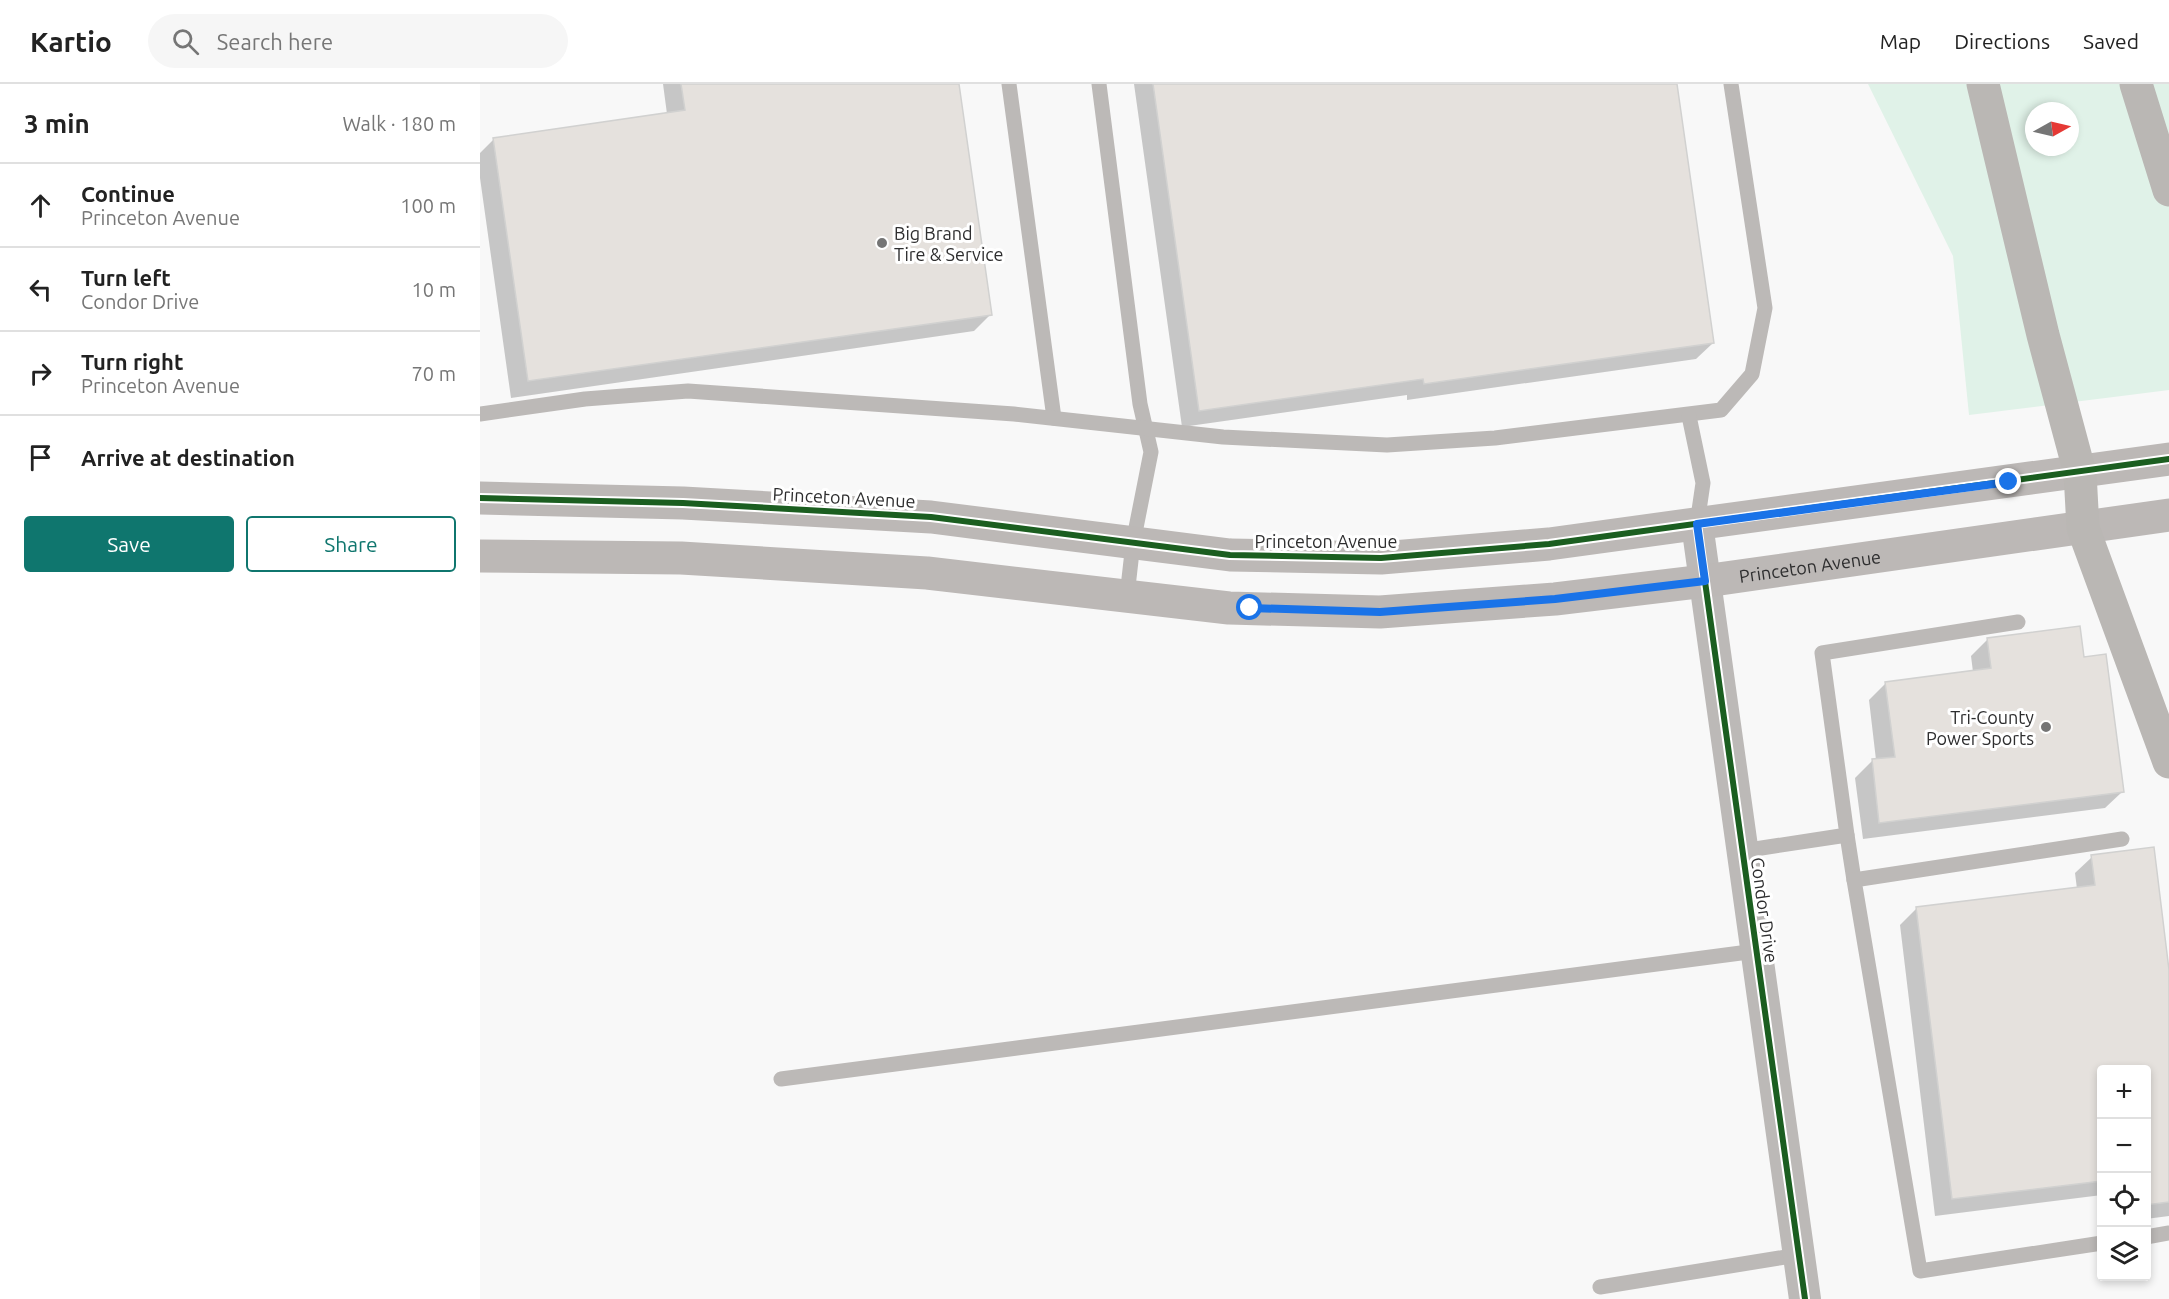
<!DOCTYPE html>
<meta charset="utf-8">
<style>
:root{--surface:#fff;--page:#f6f6f6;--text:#222;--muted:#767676;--line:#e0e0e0;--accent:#0f766e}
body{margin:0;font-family:Ubuntu,sans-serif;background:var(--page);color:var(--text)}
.controls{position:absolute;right:18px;bottom:18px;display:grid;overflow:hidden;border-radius:6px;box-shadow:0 3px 9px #0003}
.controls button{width:54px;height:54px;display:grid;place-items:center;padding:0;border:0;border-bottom:2px solid var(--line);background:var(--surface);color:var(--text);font:30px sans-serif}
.compass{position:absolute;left:1545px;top:18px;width:54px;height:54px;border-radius:50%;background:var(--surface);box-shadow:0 3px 9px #0003;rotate:82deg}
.stop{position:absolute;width:18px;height:18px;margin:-14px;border:4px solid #1a73e8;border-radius:50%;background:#fff}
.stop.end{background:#1a73e8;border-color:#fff;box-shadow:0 2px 6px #0008}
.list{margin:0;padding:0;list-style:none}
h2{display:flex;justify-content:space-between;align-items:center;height:78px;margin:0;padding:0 24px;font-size:26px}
h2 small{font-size:20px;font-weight:400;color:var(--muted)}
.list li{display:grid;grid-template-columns:39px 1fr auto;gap:18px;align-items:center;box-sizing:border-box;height:84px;padding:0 24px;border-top:2px solid var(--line)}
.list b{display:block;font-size:22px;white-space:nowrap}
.list p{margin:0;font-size:20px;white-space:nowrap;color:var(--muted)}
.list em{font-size:20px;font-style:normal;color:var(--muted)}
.actions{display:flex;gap:12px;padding:18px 24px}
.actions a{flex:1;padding:14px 0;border:2px solid var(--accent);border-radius:6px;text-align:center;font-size:21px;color:var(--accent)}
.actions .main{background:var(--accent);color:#fff}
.icon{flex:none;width:33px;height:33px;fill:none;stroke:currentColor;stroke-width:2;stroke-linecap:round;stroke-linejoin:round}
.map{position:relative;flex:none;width:1689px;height:1215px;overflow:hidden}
header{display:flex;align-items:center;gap:36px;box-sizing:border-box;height:84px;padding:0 30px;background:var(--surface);border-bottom:2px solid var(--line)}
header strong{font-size:28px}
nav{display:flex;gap:33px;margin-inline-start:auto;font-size:21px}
.search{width:420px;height:54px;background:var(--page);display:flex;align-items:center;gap:15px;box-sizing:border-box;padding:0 21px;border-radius:33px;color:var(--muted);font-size:22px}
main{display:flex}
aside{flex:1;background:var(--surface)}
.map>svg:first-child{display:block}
.green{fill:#e0f2e8;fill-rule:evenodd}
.shadow{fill:#0003}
.building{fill:#e5e1dd;stroke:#d1d1d0;stroke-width:1.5}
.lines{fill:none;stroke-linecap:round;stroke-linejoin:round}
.lane{stroke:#bcb9b7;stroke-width:15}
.street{stroke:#bcb9b7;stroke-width:32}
.secondary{stroke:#bcb8b6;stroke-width:33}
.highway{stroke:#bab7b4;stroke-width:33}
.cycleway-casing{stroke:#fff;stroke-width:10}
.cycleway{stroke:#1b5e20;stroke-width:6}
.route{stroke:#1a73e8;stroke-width:8}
.poi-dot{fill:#757575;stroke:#fff;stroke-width:2}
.labels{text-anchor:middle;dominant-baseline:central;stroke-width:6;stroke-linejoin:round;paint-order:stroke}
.poi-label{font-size:18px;fill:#2e2e2f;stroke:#fff;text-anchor:start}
.street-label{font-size:18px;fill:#2e2e2f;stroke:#fff}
</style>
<header>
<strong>Kartio</strong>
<div class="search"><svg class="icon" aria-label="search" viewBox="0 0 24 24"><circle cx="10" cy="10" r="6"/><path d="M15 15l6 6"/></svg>Search here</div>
<nav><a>Map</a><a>Directions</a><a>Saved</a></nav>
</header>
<main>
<aside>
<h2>3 min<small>Walk · 180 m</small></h2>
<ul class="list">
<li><svg class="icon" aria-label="ahead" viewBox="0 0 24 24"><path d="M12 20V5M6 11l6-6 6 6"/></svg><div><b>Continue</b><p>Princeton Avenue</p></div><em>100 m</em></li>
<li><svg class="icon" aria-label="left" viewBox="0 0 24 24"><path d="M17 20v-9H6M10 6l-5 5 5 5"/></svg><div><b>Turn left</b><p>Condor Drive</p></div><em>10 m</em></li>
<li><svg class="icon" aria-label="right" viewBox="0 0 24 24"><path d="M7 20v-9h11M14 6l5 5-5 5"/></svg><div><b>Turn right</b><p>Princeton Avenue</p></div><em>70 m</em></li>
<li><svg class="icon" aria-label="arrive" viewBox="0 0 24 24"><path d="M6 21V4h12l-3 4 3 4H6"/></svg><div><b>Arrive at destination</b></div></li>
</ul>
<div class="actions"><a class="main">Save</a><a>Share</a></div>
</aside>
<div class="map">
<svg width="1689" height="1215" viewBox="0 0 1689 1215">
<rect width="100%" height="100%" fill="#f8f8f8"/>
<!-- green -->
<path class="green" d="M 1388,0 L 1689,0 L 1689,306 L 1489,331 L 1473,172 ZM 1554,27 L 1590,27 L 1590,63 L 1554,63 Z"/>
<!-- shadow -->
<g class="shadow">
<polygon points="183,0 478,0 511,230 494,247 31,314 0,94 0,69 14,55 187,30"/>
<polygon points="654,0 1196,0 1233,259 1216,275 927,316 927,311 702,343"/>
<polygon points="1508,555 1602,574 1642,708 1625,724 1383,755 1375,694 1392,677 1396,676 1389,616 1406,599 1493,588 1491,572"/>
<polygon points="1612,773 1689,899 1689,1132 1666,1135 1666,986 1622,986 1622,1111 1455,1132 1420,841 1437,824 1597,805 1595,789"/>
</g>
<!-- building -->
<g class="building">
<polygon points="201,0 479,0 512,231 48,297 13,54 205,26"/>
<polygon points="673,0 1197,0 1234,259 944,300 943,295 719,327"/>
<polygon points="1600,542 1604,573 1626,570 1644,708 1399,739 1392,675 1415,673 1405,598 1511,584 1507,554"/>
<polygon points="1674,763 1689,886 1689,1118 1666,1121 1666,986 1622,986 1622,1097 1472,1115 1436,823 1615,801 1611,771"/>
</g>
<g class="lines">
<!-- lane -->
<g class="lane">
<polyline points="529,0 574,334"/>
<polyline points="619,0 660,320 671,368 653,459 647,512"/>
<polyline points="0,330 105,315 208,307 534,330 743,353 907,361 1015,354 1241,326 1272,290 1285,224 1251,0"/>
<polyline points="1209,332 1223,399 1217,440"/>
<polyline points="1367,751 1374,796"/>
<polyline points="1262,767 1367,751 1342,569 1538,538"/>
<polyline points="301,995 1276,867"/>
<polyline points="1666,1153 1689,1149"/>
<polyline points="1622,1159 1440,1187 1374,796 1642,755"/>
<polyline points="1120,1203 1318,1171"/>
</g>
<!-- street -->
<polyline class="street" points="1217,440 1325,1215"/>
<!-- secondary -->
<g class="secondary">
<polyline points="0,414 203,419 451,433 750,471 901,474 1069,460 1689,375"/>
<path id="s1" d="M 0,472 L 201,474 L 447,489 L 749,524 L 900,528 L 1075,515 L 1225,497 L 1689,431"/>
</g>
<!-- highway -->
<g class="highway">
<polyline points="1503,0 1563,251 1600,389 1603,444 1689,678"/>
<polyline points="1656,0 1689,106"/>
</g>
<defs>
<g id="cycleway">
<polyline points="0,414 203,419 451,433 750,471 901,474 1069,460 1689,375"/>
<polyline points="1217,440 1325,1215"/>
</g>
</defs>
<!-- cycleway casing -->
<use href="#cycleway" class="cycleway-casing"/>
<!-- cycleway -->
<use href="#cycleway" class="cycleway"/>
</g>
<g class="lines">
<!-- route -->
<polyline class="route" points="770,524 900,528 1075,515 1225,497 1217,440 1529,398"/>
</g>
<!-- markers -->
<g class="poi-dot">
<circle cx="402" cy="159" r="6"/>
<circle cx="1566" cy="643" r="6"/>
</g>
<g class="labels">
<!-- poi labels -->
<g class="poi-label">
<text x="414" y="149">Big Brand<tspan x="414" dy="21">Tire &amp; Service</tspan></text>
<text x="1554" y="633" text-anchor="end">Tri-County<tspan x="1554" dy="21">Power Sports</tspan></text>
</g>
<!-- street labels -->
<g class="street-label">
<text transform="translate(364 413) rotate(3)">Princeton Avenue</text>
<text x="846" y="457">Princeton Avenue</text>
<text stroke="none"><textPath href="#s1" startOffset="1335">Princeton Avenue</textPath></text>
<text transform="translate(1285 826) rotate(82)">Condor Drive</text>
</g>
</g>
</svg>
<div class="controls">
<button>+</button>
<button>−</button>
<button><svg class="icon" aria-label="locate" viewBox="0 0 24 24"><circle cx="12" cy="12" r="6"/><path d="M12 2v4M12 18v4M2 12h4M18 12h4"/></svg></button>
<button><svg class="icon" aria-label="layers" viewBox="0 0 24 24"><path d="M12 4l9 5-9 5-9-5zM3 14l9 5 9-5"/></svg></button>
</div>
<svg class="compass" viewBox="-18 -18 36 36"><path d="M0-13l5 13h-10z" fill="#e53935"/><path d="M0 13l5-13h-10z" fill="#767676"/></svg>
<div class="stop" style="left:770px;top:524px"></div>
<div class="stop end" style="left:1529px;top:398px"></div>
</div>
</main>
